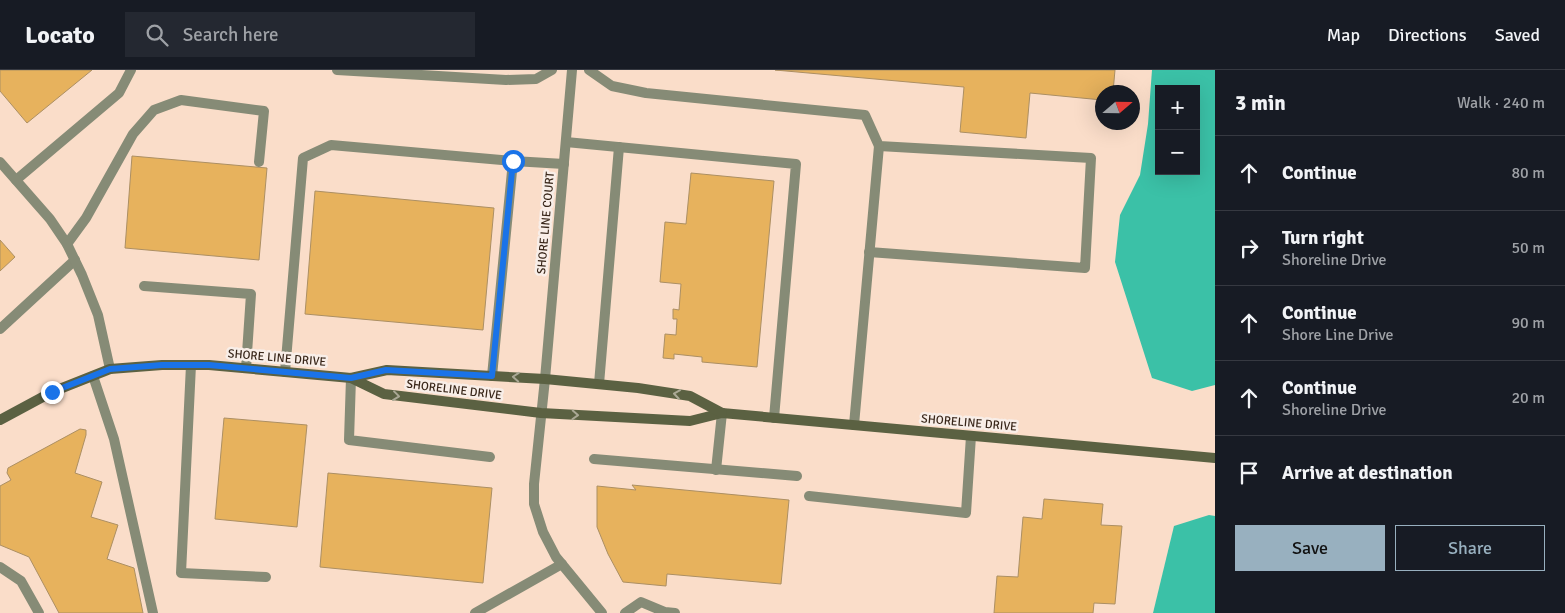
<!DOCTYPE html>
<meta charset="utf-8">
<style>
:root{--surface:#171b24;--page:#242831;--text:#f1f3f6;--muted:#9ea1a6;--line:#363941;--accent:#98b0bf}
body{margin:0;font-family:Signika,sans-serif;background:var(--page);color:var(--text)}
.controls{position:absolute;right:15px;top:15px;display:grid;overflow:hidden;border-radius:0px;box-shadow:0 5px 20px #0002}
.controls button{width:45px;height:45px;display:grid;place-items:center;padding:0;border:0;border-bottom:1px solid var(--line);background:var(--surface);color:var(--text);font:25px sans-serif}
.compass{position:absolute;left:1095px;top:15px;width:45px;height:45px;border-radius:50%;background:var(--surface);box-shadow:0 5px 20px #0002;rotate:70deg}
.stop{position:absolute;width:15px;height:15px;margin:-11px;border:4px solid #1a73e8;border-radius:50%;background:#fff}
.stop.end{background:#1a73e8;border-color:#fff;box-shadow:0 1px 5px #0008}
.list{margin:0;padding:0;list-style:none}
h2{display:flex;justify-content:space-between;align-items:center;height:65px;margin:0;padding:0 20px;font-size:21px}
h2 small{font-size:16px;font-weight:400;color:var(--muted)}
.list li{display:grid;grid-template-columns:32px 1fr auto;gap:15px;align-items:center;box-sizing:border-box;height:75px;padding:0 20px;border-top:1px solid var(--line)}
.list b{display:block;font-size:19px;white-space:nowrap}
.list p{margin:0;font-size:16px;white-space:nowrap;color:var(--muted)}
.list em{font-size:16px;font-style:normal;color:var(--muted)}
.actions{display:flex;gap:10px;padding:15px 20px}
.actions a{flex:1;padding:11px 0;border:1px solid var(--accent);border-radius:0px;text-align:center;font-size:18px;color:var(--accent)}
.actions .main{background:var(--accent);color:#111}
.icon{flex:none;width:28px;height:28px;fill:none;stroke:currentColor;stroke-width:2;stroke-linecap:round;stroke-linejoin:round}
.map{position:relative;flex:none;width:1215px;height:543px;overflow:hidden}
header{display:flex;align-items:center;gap:30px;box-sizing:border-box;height:70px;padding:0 25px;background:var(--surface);border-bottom:1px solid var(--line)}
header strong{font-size:24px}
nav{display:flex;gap:28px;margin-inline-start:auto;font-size:18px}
.search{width:350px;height:45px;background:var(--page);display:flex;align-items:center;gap:12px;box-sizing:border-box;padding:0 18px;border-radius:0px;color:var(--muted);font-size:19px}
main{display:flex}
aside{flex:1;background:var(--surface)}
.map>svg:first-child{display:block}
.water{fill:#3bc1a7;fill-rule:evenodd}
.building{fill:#e7b25d;stroke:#ac8f63}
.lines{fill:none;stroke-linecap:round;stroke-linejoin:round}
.lane{stroke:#868b76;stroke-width:10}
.street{stroke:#868b76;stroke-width:10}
.secondary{stroke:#5b6142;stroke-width:10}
.oneway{stroke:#aaa895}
.route{stroke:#1a73e8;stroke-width:6}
.labels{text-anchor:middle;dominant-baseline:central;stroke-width:5;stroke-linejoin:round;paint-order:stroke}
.street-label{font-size:12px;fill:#382619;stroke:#f8eee8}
</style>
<header>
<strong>Locato</strong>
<div class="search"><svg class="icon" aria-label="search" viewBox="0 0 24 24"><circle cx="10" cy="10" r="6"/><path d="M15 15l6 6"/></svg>Search here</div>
<nav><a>Map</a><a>Directions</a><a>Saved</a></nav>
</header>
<main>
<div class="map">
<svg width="1215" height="543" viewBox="0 0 1215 543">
<rect width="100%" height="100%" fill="#faddc9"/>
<!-- water -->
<g class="water">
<path d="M 1152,0 L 1215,0 L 1215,315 L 1192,321 L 1152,308 L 1115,192 L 1120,145 L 1140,105 L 1148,54 ZM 1159,19 L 1196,19 L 1196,101 L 1159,101 Z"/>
<polygon points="1209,445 1215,446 1215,543 1153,543 1174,456"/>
</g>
<!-- building -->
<g class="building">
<polygon points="0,0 92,0 27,53 0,21"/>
<polygon points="775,0 1115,0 1113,22 1102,22 1102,30 1030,23 1026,68 960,62 964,17"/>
<polygon points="132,86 267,98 259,190 125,178"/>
<polygon points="691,103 774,111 757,297 702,292 702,287 674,284 674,289 663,288 665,264 676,265 677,249 673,249 673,239 679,240 681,214 660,212 665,152 686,154"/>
<polygon points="315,121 494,138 483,260 305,244"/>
<polygon points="0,170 15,187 0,201"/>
<polygon points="224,348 307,355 297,457 215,449"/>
<polygon points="80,359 86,360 86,365 75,403 102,412 91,447 118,455 107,489 134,498 143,543 59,543 29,487 0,475 0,416 11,410 7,403 8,398"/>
<polygon points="328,403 492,418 483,513 320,497"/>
<polygon points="632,415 789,430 781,514 667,504 666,516 623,512 608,484 597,457 597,416 636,420"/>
<polygon points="1044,429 1103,434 1101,455 1122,456 1115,534 1094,533 1093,543 994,543 997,506 1018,507 1023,447 1042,449"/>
</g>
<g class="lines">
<!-- lane -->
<g class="lane">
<polyline points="337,0 506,10 536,9 552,0"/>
<polyline points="589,0 612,16 646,23 865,45 879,76 1091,88 1085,198 869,182"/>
<polyline points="566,72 796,94 774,348"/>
<polyline points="513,91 564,94"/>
<polyline points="16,110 119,23 131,0"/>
<polyline points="67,174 86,148 133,64 154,40 181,30 264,41 259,92"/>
<polyline points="144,216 251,224 246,298"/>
<polyline points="0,259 75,190"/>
<polyline points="191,295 181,503 266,507"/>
<polyline points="285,302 303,88 331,75 513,91 492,306"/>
<polyline points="93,306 114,369 153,543"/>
<polyline points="351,308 349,370 490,387"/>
<polyline points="599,314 619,77"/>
<polyline points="854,355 879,76"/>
<polyline points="594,389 797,406"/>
<polyline points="716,400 722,343"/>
<polyline points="809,426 966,443 971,366"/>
<polyline points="0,497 21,511 39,543"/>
<polyline points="475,543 562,494"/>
<polyline points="625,543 641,532 665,542 675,543"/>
</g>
<!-- street -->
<g class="street">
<polyline points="572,0 545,309 534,414 534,434 543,462 556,487 602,543"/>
<polyline points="0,92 50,149 67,174 82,205 98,245 110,299"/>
</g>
<!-- secondary -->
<g class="secondary">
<polyline points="351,308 384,324 541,343 690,351 722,343 1215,388"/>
<polyline points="0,350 52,322 110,299 162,295 209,295 351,308 387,300 545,309 638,318 690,326 722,343"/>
</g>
</g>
<!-- one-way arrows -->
<defs><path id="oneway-chevron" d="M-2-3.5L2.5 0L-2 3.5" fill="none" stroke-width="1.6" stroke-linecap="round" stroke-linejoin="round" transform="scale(1.25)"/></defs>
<g class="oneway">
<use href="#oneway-chevron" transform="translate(516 307) rotate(-176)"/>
<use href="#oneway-chevron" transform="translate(677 324) rotate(-171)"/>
<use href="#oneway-chevron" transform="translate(396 326) rotate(7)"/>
<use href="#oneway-chevron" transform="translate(575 345) rotate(3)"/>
</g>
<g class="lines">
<!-- route -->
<polyline class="route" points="52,322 110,299 162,295 209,295 351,308 386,300 492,306 513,91"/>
</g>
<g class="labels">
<!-- street labels -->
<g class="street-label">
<text transform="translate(546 153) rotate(-85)">SHORE LINE COURT</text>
<text transform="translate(277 288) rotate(5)">SHORE LINE DRIVE</text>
<text transform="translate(454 320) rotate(7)">SHORELINE DRIVE</text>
<text transform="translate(969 353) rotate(5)">SHORELINE DRIVE</text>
</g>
</g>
</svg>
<div class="controls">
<button>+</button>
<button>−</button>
</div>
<svg class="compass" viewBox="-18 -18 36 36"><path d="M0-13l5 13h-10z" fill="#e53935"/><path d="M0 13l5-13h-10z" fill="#9ea1a6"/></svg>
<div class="stop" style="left:513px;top:91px"></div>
<div class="stop end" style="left:52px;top:322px"></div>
</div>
<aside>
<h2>3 min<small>Walk · 240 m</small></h2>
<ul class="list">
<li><svg class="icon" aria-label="ahead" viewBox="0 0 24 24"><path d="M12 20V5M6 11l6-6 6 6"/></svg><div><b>Continue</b></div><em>80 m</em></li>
<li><svg class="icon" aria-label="right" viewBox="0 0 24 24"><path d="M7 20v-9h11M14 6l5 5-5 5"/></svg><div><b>Turn right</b><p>Shoreline Drive</p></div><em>50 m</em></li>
<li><svg class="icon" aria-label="ahead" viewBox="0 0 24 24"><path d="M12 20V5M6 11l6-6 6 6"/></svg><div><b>Continue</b><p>Shore Line Drive</p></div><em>90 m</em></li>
<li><svg class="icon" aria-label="ahead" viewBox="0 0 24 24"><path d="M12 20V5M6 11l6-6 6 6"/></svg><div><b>Continue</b><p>Shoreline Drive</p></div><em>20 m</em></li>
<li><svg class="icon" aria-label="arrive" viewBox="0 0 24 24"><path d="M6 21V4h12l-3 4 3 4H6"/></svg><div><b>Arrive at destination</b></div></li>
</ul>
<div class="actions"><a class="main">Save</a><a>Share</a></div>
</aside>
</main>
